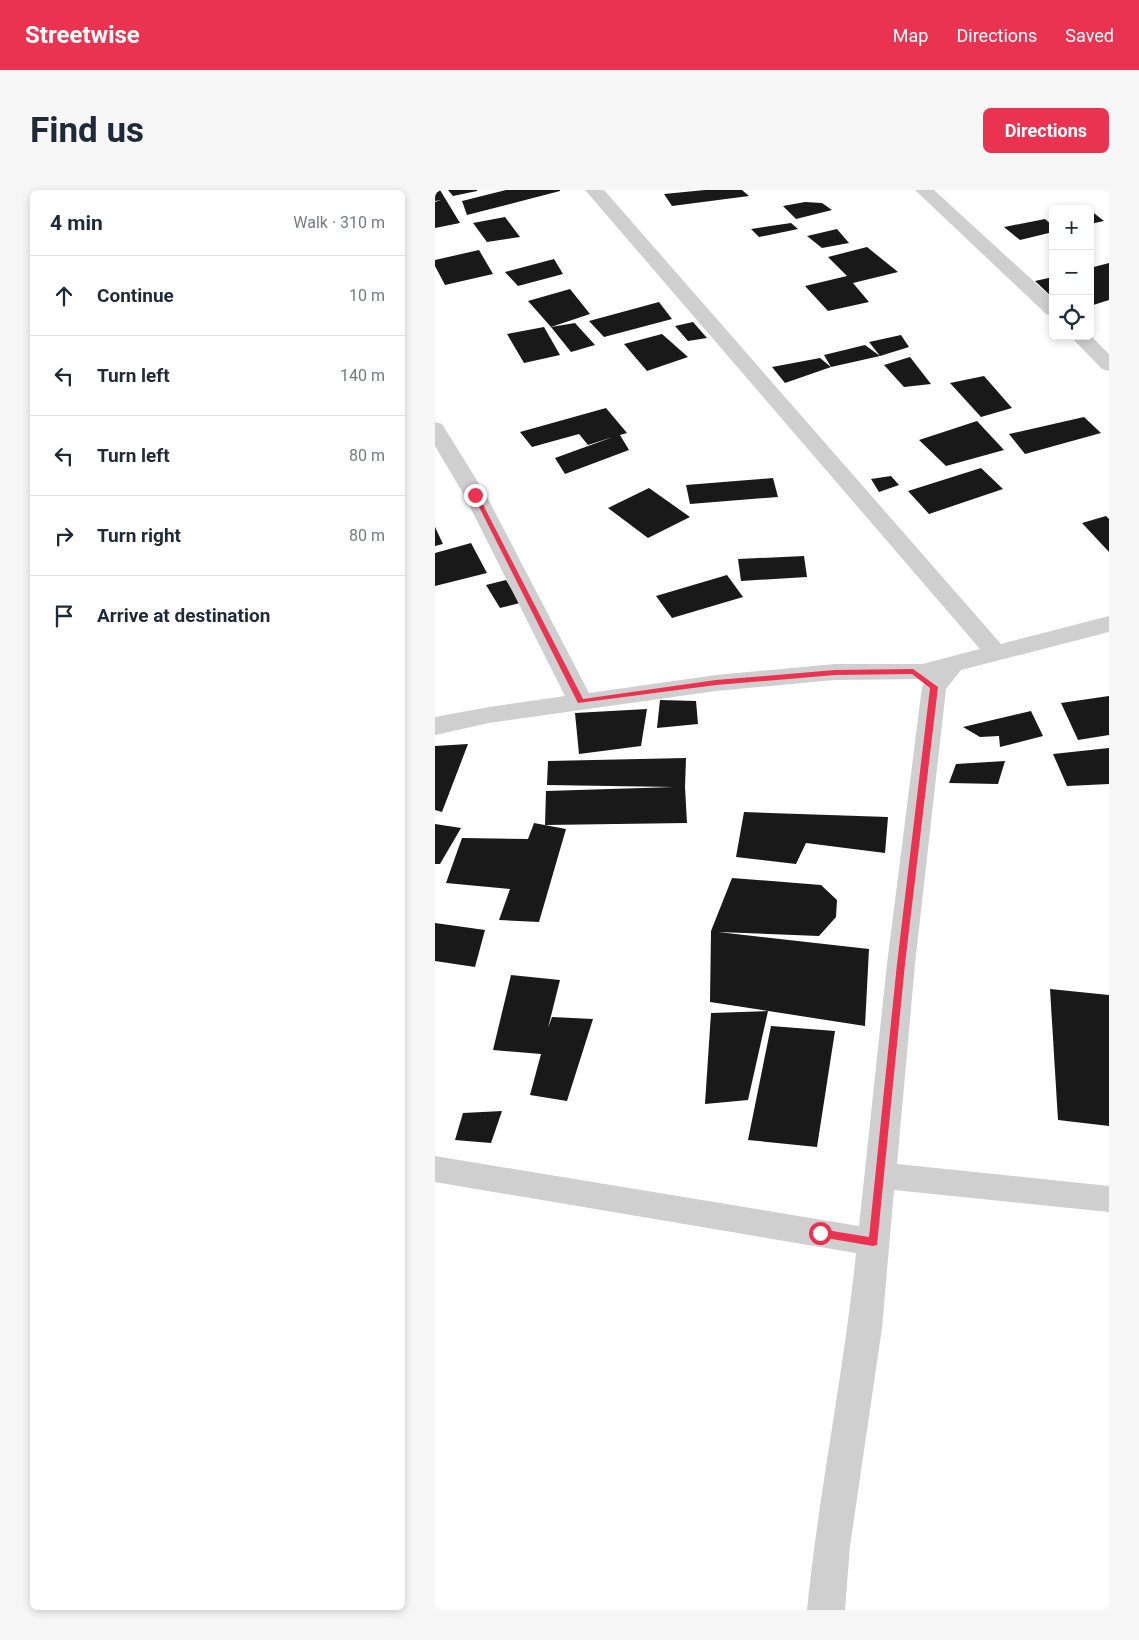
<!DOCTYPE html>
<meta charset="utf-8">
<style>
:root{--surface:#fff;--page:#f6f6f7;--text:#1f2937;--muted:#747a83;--line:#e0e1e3;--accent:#ea3350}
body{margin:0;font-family:Roboto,sans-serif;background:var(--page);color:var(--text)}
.controls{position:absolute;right:15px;top:15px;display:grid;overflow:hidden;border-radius:8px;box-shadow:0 2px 8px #0003}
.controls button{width:45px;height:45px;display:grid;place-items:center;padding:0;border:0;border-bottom:1px solid var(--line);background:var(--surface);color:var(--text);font:25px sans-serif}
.stop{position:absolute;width:15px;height:15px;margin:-11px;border:4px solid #ea3350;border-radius:50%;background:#fff}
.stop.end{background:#ea3350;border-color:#fff;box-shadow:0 1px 5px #0008}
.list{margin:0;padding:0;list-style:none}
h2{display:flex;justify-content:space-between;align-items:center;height:65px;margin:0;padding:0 20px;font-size:21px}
h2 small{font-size:16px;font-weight:400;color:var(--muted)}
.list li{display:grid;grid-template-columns:32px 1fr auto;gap:15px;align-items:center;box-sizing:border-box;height:80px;padding:0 20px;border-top:1px solid var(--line)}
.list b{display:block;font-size:19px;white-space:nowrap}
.list em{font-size:16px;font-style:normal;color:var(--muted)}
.icon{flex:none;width:28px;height:28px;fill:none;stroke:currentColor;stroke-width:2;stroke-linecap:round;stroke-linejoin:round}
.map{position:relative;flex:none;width:674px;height:1420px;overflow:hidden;border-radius:8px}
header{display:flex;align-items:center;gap:30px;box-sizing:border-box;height:70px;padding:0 25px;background:var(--accent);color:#fff}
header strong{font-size:24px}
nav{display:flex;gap:28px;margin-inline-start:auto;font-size:18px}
.intro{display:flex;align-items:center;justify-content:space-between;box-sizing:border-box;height:120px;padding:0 30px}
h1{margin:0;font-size:35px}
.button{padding:12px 22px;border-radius:8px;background:var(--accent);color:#fff;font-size:18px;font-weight:700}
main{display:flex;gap:30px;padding:0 30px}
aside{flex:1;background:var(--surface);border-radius:8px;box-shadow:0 2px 8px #0003}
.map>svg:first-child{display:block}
.building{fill:#191919}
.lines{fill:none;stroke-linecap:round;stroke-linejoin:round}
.street{fill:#cfcfcf;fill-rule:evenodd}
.route{fill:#ea3350}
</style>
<header>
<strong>Streetwise</strong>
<nav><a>Map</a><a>Directions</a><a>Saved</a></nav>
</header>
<div class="intro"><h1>Find us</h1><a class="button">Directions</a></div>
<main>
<aside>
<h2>4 min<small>Walk · 310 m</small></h2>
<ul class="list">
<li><svg class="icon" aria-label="ahead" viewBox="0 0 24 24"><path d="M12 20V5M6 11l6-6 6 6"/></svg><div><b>Continue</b></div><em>10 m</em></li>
<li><svg class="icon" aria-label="left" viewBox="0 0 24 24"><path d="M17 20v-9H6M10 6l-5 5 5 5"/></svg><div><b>Turn left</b></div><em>140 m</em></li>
<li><svg class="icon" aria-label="left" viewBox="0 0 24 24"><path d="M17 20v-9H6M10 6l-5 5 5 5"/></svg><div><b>Turn left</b></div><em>80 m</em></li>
<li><svg class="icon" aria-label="right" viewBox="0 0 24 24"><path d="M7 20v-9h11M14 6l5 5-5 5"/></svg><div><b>Turn right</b></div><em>80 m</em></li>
<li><svg class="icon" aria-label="arrive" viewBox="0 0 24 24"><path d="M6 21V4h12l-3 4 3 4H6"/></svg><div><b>Arrive at destination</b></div></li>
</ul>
</aside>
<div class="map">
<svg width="674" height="1420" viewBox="0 0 674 1420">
<rect width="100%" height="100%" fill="#fff"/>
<!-- building -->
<g class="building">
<polygon points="0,0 5,0 25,33 0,38 0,12 6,10 0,11"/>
<polygon points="13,0 42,0 42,1 18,6"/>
<polygon points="71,0 125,0 125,1 32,25 27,11"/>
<polygon points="270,0 307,0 314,6 237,16 229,4"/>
<polygon points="370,12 387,13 397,20 361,29 348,16"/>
<polygon points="655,20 669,31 655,34"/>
<polygon points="70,27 85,47 52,52 38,33"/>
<polygon points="610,29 618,36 618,42 585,50 569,37"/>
<polygon points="356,33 363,39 324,47 316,39"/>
<polygon points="402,39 414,53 387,58 372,46"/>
<polygon points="432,57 463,82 418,93 434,112 393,121 370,96 412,86 393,67"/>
<polygon points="44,60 58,84 10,95 0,76 0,70"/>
<polygon points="119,69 128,84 83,96 70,82"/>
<polygon points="674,73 674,110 655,116 655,78"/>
<polygon points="618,87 618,108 600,91"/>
<polygon points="135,99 155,124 116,137 93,111"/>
<polygon points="224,112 237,129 169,147 154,131"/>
<polygon points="258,132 272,148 253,151 240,136"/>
<polygon points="140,133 160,155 136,162 116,137"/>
<polygon points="109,137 125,165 89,173 72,144"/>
<polygon points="227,144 253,167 212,181 189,154"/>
<polygon points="466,145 474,157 445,166 396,177 389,165 430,155 445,166 434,152"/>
<polygon points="475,167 496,194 469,197 449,175"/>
<polygon points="385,168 396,177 350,193 337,177"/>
<polygon points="549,186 577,218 546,227 515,193"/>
<polygon points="171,218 192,243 185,245 194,260 130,284 120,268 178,247 153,255 144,244 97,257 85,242"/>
<polygon points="649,227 666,243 590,264 574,244"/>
<polygon points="542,231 569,260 511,276 484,250"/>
<polygon points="546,278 568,299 494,324 473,301"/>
<polygon points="456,286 464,295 444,302 436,289"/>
<polygon points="338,288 343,307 255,314 251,295"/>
<polygon points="214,298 255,327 213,348 173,318"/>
<polygon points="671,326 674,329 674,362 647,333"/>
<polygon points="0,337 8,354 0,356"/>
<polygon points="36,353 52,383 0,396 0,363"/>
<polygon points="369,366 372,387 306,391 303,369"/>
<polygon points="292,385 308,407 237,428 221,406"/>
<polygon points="71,390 85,413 65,418 51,395"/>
<polygon points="674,506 674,545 643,550 626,513"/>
<polygon points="225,510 261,511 263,534 222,538"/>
<polygon points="212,519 206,556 144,564 140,523"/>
<polygon points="596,521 608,546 565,557 564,546 545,547 528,537"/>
<polygon points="33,554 7,622 0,620 0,556"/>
<polygon points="674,558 674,594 632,596 618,564"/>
<polygon points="251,568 250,597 252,633 110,635 111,601 239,597 112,595 113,571"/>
<polygon points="570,571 563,594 514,593 521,574"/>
<polygon points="309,622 453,627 450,663 371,653 361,674 301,667"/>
<polygon points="99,633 131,639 104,732 64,730 75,699 11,693 27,648 93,649"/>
<polygon points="0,634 26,638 5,674 0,674"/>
<polygon points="297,688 386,695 402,710 401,727 384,746 283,742 434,759 430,836 275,812 276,741"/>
<polygon points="0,733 50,740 40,777 0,771"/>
<polygon points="76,785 125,790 113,838 117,827 158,829 132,911 95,905 106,864 58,860"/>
<polygon points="615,799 674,805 674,936 623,930"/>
<polygon points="333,821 313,910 270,914 276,823"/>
<polygon points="336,836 400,841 382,957 313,950"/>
<polygon points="67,921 56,953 20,950 28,923"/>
</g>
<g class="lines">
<!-- street -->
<g class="street">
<path d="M 150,0 L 169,0 L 566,454 L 674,426 L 674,442 L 526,480 L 511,499 L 480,774 L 462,974 L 674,996 L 674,1022 L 459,1000 L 447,1138 L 415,1356 L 410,1420 L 372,1420 C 384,1300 409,1183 421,1063 L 0,992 L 0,966 L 424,1036 L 452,774 L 487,497 L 492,489 L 400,490 L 281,501 L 54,533 L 0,545 L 0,527 L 54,517 L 130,506 L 29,305 L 0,256 L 0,232 L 7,234 L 51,305 L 154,503 L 281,485 L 400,474 L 487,474 L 545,459 Z"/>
<polygon points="480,0 499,0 618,109 618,126 611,124"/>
<polygon points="655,145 674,164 674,181 667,179 635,146"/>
</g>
</g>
<!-- route -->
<polygon class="route" points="37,303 43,305 148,509 281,490 400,480 478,479 503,497 470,774 442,1055 438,1056 385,1047 380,1043 385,1039 434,1047 462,774 495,498 477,484 400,485 281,495 143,513"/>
</svg>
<div class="controls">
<button>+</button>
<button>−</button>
<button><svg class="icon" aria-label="locate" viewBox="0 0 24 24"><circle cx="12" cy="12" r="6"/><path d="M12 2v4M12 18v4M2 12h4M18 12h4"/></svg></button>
</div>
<div class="stop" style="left:385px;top:1043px"></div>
<div class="stop end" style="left:40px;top:305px"></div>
</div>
</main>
